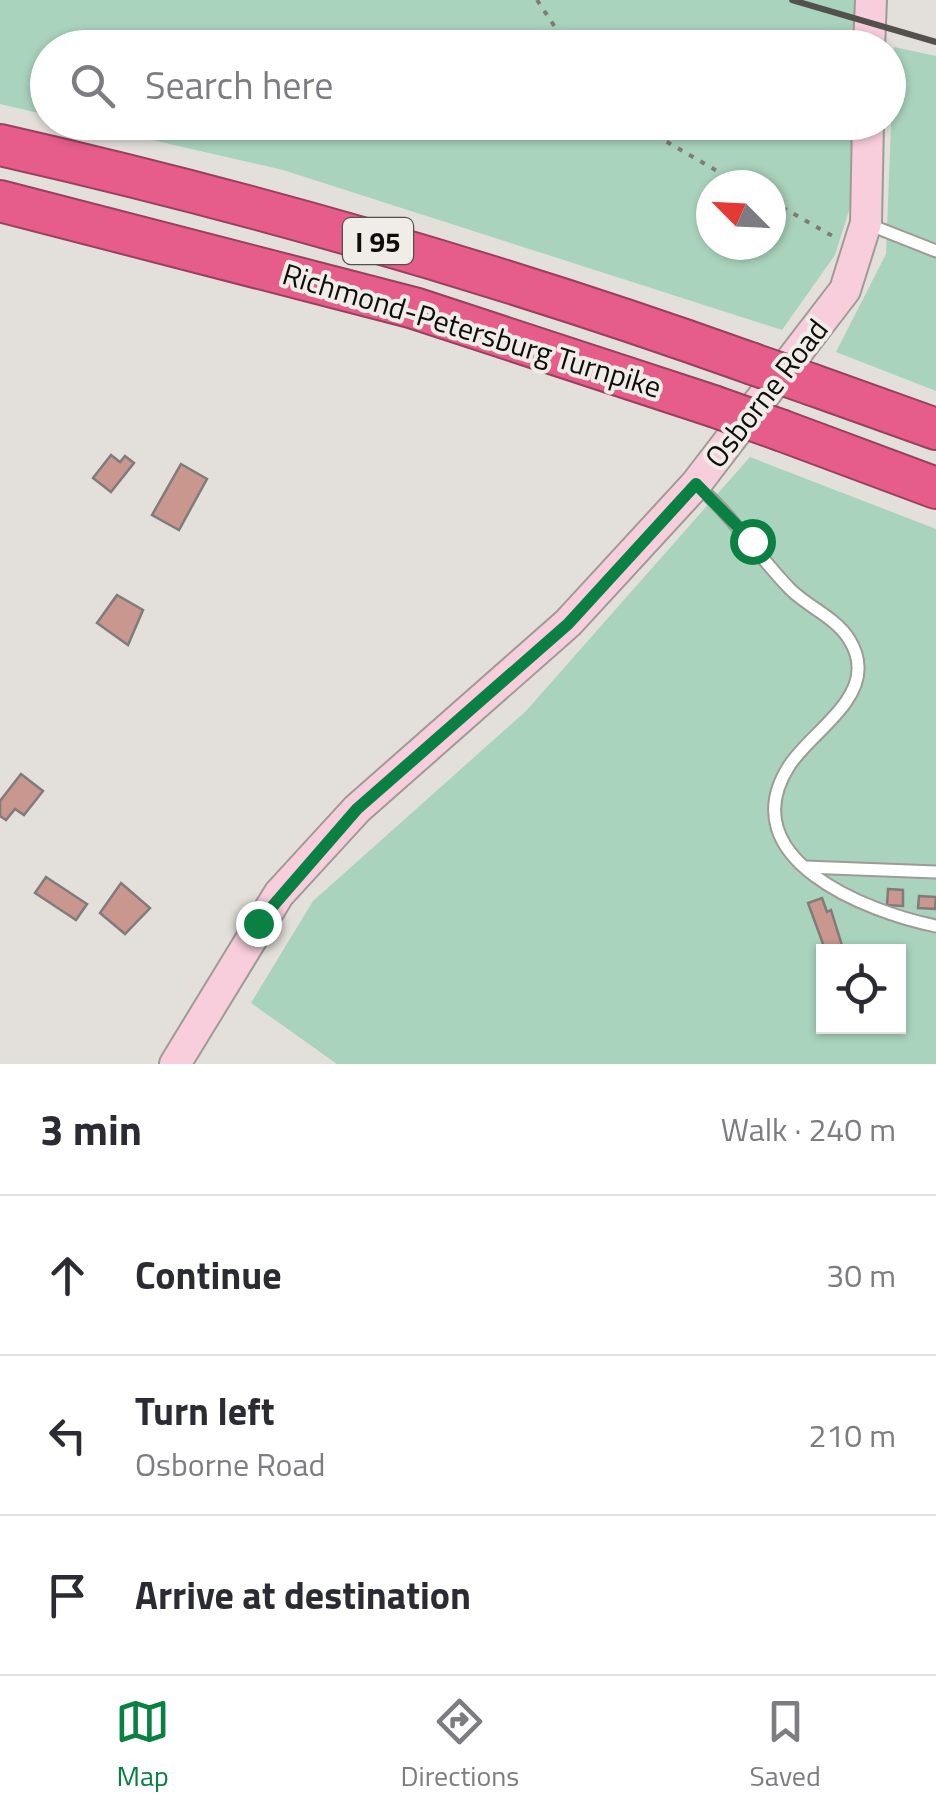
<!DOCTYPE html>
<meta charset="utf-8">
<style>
:root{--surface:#fff;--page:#f2f2f3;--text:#2b2b33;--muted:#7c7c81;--line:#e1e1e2;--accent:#0b8043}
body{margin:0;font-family:"Titillium Web",sans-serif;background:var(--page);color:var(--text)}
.controls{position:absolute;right:30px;bottom:30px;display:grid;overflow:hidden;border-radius:0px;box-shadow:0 2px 8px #0004}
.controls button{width:90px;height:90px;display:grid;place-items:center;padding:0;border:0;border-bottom:2px solid var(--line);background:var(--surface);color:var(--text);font:50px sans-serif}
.compass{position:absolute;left:696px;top:170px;width:90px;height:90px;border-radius:50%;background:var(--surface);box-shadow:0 2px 8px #0004;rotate:294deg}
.stop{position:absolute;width:30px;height:30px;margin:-22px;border:8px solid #0b8043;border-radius:50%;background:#fff}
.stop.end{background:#0b8043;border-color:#fff;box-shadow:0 2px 10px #0008}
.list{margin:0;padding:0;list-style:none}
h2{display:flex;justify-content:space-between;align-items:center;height:130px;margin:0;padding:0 40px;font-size:42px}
h2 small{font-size:32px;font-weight:400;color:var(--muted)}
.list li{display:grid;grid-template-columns:65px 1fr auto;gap:30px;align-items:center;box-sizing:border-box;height:160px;padding:0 40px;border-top:2px solid var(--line)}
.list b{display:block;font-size:38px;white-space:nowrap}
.list p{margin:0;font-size:32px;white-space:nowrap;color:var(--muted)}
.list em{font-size:32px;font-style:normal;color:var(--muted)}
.icon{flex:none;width:55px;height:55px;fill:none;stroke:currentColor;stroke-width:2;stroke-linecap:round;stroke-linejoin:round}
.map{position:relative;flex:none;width:936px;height:1064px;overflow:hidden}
.search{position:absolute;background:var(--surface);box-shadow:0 2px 8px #0004;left:30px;right:30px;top:30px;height:110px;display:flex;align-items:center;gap:25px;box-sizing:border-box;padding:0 35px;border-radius:55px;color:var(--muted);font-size:38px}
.sheet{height:610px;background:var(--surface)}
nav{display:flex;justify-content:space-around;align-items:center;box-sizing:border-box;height:140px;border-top:2px solid var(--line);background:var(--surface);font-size:28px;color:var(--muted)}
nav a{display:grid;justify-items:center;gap:5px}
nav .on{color:var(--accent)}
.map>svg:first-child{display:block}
.green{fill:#a9d3bc;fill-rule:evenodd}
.building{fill:#c9978e;stroke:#817b7a;stroke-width:2.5}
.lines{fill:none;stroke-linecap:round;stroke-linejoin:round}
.lane-casing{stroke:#9e9b97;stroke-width:15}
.secondary-casing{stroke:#9e9b97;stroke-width:34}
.highway-casing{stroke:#9a405e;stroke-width:44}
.path{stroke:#7e7c78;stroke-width:4;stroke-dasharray:5 8;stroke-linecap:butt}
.lane{stroke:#fff;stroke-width:11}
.secondary{stroke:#f8cedc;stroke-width:30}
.highway{stroke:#e65c8a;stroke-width:40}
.rail{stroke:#53514e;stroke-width:6}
.highway-bridge-casing{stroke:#9a405e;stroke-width:44;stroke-linecap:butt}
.highway-bridge{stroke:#e65c8a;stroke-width:40}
.route{stroke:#0b8043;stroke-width:12}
.labels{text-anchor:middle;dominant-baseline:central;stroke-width:8;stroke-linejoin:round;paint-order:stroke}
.shield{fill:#f0ede8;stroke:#52504d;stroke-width:2.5}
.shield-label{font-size:28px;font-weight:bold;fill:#0e0d0b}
.street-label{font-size:30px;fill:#0e0d0b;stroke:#f0ede8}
</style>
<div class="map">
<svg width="936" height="1064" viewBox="0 0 936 1064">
<rect width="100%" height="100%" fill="#e3e0db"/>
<!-- green -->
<g class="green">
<polygon points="0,0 856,0 852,47 48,48 47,115 0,104"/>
<polygon points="894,47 936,56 936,391 836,352 886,254"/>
<path d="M 78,123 L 852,123 L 852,201 L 835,255 L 782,330 L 283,170 ZM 711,185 L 771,185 L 771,245 L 711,245 Z"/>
<path d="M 750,457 L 936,529 L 936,1064 L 337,1064 L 251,1003 L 313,901 L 526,711 ZM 824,952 L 898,952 L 898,1026 L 824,1026 Z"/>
</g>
<!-- building -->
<g class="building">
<polygon points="111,455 120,462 125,456 134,463 111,492 93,478"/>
<polygon points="181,464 207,479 179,530 152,515"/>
<polygon points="117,595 143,610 128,645 97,623"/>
<polygon points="21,774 43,791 24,815 15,809 6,820 0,816 0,801"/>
<polygon points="46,877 87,904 76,920 35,893"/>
<polygon points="121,883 150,908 125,934 100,913"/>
<polygon points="888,889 903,890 903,906 887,905"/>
<polygon points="919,896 936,897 935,909 918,908"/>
<polygon points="822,898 827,912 831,910 844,952 826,952 808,903"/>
</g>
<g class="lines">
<defs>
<g id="lane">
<polyline points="870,225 936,251"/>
<path d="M 699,487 C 734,518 758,556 790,589 C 808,607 835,617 849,639 C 854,647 858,658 858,667 C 860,705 808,736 789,766 C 730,859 867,912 936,926"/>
<polyline points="805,867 936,872"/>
</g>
<g id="secondary">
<polyline points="869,48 871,0"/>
<polyline points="175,1064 279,894 357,809 568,623 696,484 845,290 866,223 868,122"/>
</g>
<g id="highway">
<path d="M 0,145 C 255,203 504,275 750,363"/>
<polyline points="0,201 414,308 713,406"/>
<polyline points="813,385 936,429"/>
<polyline points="783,431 936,488"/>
</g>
</defs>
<!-- lane casing -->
<use href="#lane" class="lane-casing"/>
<!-- secondary casing -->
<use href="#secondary" class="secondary-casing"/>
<!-- highway casing -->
<use href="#highway" class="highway-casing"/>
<!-- path -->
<g class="path">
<polyline points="537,0 569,48"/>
<polyline points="633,122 741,185"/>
<polyline points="771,201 836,238"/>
</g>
<!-- lane -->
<use href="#lane" class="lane"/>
<!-- secondary -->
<use href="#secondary" class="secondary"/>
<!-- highway -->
<use href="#highway" class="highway"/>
<!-- rail -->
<polyline class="rail" points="792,0 936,42"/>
<defs>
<g id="highway-bridge">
<polyline points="750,363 813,385"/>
<polyline points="713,406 783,431"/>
</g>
</defs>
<!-- highway-bridge casing -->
<use href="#highway-bridge" class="highway-bridge-casing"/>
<!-- highway-bridge -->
<use href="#highway-bridge" class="highway-bridge"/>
</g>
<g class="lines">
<!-- route -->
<polyline class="route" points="258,923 357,809 568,624 696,484 752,541"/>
</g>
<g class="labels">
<!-- shield labels -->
<rect class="shield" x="343" y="218" width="70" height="46" rx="8"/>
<g class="shield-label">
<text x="378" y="241">I 95</text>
</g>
<!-- street labels -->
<g class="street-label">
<text transform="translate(472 330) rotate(17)">Richmond-Petersburg Turnpike</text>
<text transform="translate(766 393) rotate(-52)">Osborne Road</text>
</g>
</g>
</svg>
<div class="controls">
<button><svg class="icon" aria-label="locate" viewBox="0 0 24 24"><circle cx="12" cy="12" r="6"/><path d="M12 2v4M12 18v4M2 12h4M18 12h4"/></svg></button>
</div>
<svg class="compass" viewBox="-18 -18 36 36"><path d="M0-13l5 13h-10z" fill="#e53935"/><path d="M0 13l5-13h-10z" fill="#7c7c81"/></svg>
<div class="stop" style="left:752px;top:541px"></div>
<div class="stop end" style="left:258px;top:923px"></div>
<div class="search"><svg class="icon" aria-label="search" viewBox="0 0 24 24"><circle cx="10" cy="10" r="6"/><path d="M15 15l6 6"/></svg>Search here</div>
</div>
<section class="sheet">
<h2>3 min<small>Walk · 240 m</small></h2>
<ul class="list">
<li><svg class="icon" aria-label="ahead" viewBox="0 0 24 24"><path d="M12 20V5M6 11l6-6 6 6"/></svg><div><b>Continue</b></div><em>30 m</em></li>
<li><svg class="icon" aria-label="left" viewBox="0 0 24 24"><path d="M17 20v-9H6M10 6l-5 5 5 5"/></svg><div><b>Turn left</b><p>Osborne Road</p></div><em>210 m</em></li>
<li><svg class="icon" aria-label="arrive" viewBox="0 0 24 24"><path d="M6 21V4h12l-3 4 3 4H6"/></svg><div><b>Arrive at destination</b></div></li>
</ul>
</section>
<nav>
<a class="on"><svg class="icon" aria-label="map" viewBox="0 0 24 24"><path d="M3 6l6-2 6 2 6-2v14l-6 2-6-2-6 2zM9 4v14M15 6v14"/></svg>Map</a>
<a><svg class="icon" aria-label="directions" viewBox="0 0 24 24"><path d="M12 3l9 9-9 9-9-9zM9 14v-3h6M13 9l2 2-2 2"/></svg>Directions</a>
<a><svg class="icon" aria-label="saved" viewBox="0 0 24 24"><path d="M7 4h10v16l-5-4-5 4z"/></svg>Saved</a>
</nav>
